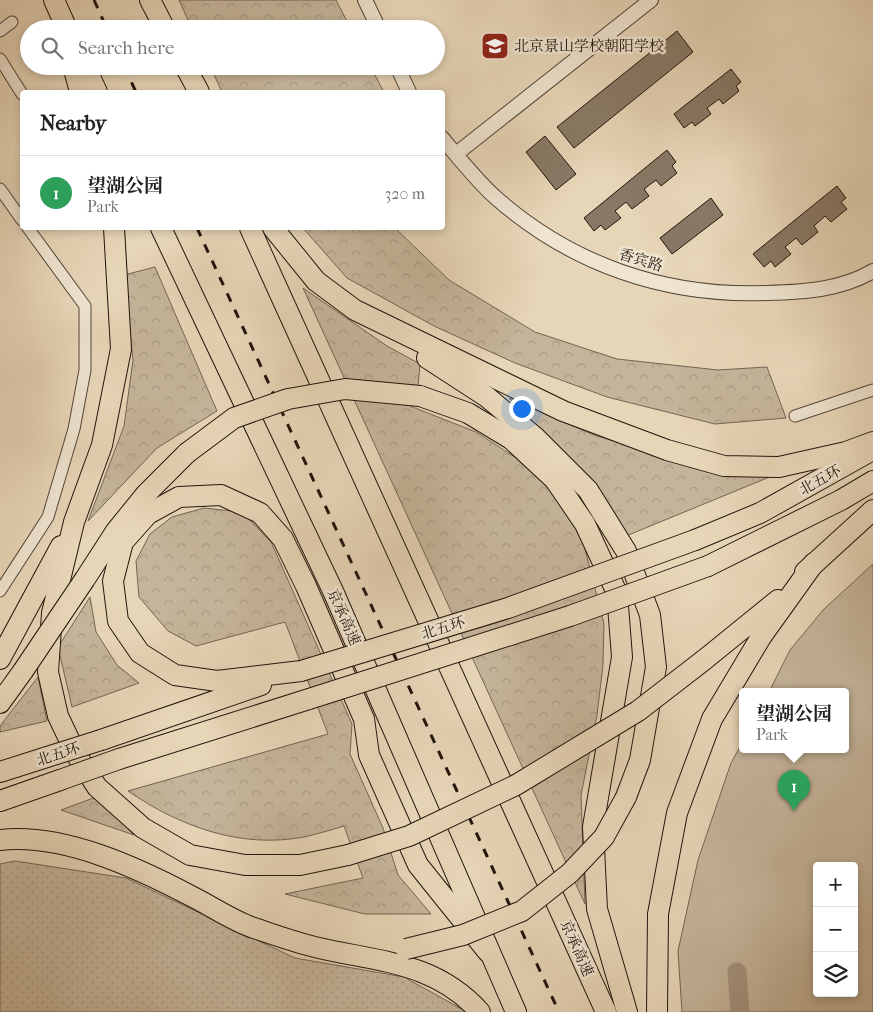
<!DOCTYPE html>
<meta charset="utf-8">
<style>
:root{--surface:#fff;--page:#f2f2f2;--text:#222;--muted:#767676;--line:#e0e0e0;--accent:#8f2418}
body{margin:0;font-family:"IM FELL French Canon","Noto Serif SC",serif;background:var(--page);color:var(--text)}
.controls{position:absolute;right:15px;bottom:15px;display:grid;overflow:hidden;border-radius:5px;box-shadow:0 2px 8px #0003}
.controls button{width:45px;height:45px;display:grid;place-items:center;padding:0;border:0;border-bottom:1px solid var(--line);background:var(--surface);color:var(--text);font:25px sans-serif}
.you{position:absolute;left:521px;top:408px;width:18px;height:18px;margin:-12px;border:4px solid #fff;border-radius:50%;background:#1a73e8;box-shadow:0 0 0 8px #1a73e833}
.badge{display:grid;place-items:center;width:32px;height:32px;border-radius:50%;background:var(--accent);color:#fff;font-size:16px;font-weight:700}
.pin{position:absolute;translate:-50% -41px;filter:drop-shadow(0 1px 2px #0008)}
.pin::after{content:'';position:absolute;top:26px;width:18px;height:15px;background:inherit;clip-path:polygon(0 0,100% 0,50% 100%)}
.popup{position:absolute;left:739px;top:688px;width:110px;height:65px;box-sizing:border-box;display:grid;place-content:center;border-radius:5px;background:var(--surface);filter:drop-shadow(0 1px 4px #0005);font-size:16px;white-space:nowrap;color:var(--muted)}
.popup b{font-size:19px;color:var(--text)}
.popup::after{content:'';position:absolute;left:50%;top:100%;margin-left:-10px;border:10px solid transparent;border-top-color:var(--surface)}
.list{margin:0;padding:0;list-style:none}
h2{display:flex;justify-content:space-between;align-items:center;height:65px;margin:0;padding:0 20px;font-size:21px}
h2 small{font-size:16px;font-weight:400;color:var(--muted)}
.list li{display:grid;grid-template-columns:32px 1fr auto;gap:15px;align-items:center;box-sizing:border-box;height:75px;padding:0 20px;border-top:1px solid var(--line)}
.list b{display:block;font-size:19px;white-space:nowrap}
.list p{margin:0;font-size:16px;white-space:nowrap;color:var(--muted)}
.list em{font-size:16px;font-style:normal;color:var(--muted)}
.icon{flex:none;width:28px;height:28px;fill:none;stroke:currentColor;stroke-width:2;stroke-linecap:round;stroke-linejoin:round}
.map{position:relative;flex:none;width:873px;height:1012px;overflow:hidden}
.search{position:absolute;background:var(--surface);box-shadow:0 2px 8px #0003;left:20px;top:20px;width:425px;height:55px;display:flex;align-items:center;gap:12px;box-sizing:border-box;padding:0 18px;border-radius:28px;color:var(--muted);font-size:19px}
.panel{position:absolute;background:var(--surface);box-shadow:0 2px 8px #0003;left:20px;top:90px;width:425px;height:140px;border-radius:5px}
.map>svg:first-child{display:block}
.grass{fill:url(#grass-dots);stroke:#736453}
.forest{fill:url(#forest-crowns);stroke:#736453}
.park{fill:#c5b49a;stroke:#736453;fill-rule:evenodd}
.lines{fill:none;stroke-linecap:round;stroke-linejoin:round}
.river{stroke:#a4937d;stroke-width:19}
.building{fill:#887865;stroke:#21140c}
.minor-casing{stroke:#524437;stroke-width:13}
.tertiary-casing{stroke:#524437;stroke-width:16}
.motorway-casing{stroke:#21140c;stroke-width:22}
.minor{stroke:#efe4d0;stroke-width:11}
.tertiary{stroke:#efe4d0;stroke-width:14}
.motorway{stroke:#e7d5b7;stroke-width:20}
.rail{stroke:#21140c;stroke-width:3;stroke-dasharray:9 9;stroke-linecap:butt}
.motorway-bridge-casing{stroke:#21140c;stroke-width:22;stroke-linecap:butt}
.motorway-bridge{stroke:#e7d5b7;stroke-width:20}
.labels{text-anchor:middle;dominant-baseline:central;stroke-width:5;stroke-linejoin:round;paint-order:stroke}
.poi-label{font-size:15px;fill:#21140c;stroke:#efe4d0;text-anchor:start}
.street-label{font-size:15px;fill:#21140c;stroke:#efe4d0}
</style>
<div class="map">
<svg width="873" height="1012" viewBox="0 0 873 1012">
<defs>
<pattern id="grass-dots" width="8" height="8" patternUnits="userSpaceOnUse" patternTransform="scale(1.25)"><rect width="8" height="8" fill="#c5b49a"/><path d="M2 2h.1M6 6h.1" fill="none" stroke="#a99a84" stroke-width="1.8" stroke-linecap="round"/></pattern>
<pattern id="forest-crowns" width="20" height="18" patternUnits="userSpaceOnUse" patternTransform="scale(1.25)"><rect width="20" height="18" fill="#c5b49a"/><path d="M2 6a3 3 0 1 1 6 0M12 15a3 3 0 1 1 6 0" fill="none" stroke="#a99a84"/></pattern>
</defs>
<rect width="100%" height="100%" fill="#e7d5b7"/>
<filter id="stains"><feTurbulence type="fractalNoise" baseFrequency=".004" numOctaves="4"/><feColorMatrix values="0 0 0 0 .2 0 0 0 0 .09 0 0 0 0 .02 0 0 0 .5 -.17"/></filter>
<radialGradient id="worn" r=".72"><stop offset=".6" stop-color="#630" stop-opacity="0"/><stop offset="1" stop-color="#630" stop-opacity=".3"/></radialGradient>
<!-- grass -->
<polygon class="grass" points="15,861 126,878 295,958 404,977 467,1012 0,1012 0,864"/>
<!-- forest -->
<g class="forest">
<polygon points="179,0 336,0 351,29 192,29"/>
<polygon points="210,66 370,66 384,92 222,92"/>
<polygon points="303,228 395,228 449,280 535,332 617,359 718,370 767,367 786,418 715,424 607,397 515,363 434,326 347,278"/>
<polygon points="155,267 217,411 157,448 88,521 124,426 133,360 124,275"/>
<polygon points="303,288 387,346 420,364 418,387 410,406 476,432 521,461 561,500 584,545 604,624 603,665 597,715 581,795 585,904"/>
<polygon points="509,398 594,435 631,446 772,476 626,536 567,457"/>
<path d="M 204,508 L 242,512 L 271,542 L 352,724 L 350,754 L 383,828 L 398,875 L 431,914 L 365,914 L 285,894 L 363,878 L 344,826 C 331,830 317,834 304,837 C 240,849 179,826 128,791 L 328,734 L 285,622 L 196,646 L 168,631 L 139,597 L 136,561 L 150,534 L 172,517 Z"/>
<polygon points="90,597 96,632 117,665 139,683 72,707 58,647"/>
<polygon points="38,677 47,721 0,732 0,726"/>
<polygon points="96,797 134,835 61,810"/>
</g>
<!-- park -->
<path class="park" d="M 873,564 L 873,1012 L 682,1012 L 678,951 L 698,860 L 731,763 L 743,741 L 743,750 L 845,750 L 845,692 L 769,692 L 790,650 L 824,609 ZM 817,866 L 854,866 L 854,993 L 817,993 Z"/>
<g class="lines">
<!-- river -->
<polyline class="river" points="737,972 740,1012"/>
</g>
<!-- building -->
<g class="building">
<polygon points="677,31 693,52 574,148 557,127"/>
<polygon points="731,69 741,82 736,86 739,91 723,104 719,99 707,108 711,114 695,126 692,122 684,128 674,114"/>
<polygon points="545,136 576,174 556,190 526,152"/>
<polygon points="667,150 676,162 672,166 677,173 661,186 656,180 644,189 649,196 632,209 626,202 615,211 621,218 605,230 601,225 594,231 584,218"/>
<polygon points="837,186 846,198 841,202 847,209 831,222 825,216 814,226 818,232 802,245 796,238 785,247 791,254 775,267 771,261 764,267 753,254"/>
<polygon points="711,198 723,215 672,254 660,238"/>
</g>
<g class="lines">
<defs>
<g id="minor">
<polyline points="0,31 12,22"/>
<polyline points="0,59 22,94"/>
<polyline points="0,189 22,220"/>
<polyline points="795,416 873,390"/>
<polyline points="0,591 48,517 74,429 85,370 85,306 28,228"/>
</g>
<g id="tertiary">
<polyline points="365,0 379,29"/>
<polyline points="397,66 409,92"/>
<path d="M 442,138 C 459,158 476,180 495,197 C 572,265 666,297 767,293 C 804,292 841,290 873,271"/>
<polyline points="456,154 651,0"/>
</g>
<g id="motorway">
<polyline points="54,0 67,29"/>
<polyline points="150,0 165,29"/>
<polyline points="73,66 80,92"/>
<polyline points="85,66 97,92"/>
<polyline points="185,66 199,92"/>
<polyline points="114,228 121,349 102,445 74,522 52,613 48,672 58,716 76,754 97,787 143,828 190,855 245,865 300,865 348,855"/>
<polyline points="161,228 333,591 516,1012"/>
<polyline points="250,228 606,1012"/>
<polyline points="273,228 316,281 355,310 563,411 667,450 724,466 779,467 846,452 873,442"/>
<polyline points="427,358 487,397 536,438 588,490 626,551 650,615 656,667 640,760 626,797"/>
<polyline points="420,396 468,413 511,439 555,480 585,524 617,593 622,657 593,827 597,909 627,1012"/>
<polyline points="695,540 760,513 869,452"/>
<polyline points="708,566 841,500 873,481"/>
<polyline points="805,572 873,510"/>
<polyline points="85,579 116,531 146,494 187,453"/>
<polyline points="0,659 61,546"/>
<polyline points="704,660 778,600"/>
<polyline points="301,671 217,681 175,675 140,653 118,621 113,581 123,542 148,514 179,497 221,495 260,513 283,539 306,586 364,719 369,755 418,865 488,952"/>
<polyline points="0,703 23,671"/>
<polyline points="101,740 261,685"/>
<polyline points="119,759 309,699"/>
<polyline points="0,772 47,757"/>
<polyline points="0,801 60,780"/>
<path d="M 0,840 C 64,833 138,868 193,897 C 213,907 233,921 254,928 C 275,935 297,943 319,948 C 380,962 435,962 480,1012"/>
<polyline points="657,1012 658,914 677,813 712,719 761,637 814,563"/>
</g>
</defs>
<!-- minor casing -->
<use href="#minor" class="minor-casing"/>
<!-- tertiary casing -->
<use href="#tertiary" class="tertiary-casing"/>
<!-- motorway casing -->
<use href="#motorway" class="motorway-casing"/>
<!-- minor -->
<use href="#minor" class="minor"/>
<!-- tertiary -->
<use href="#tertiary" class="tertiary"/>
<!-- motorway -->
<use href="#motorway" class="motorway"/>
<!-- rail -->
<g class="rail">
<polyline points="94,0 107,29"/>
<polyline points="124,66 136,92"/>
<polyline points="197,228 559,1012"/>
</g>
<defs>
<g id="motorway-bridge">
<polyline points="187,453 234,418 288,399 345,389 420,396"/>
<polyline points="23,671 85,579"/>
<polyline points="301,671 508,608 695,540"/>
<polyline points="309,699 570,616 708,566"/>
<polyline points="47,757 101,740"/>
<polyline points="60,780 119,759"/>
<polyline points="348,855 409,836 516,785 638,711 704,660"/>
<polyline points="406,949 463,935 522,911 570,873 604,837 626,797"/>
</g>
</defs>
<!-- motorway-bridge casing -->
<use href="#motorway-bridge" class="motorway-bridge-casing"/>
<!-- motorway-bridge -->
<use href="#motorway-bridge" class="motorway-bridge"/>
</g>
<!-- icons -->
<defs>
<symbol id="school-square" viewBox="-11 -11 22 22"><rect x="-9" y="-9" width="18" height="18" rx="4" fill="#8f2418" stroke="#efe4d0"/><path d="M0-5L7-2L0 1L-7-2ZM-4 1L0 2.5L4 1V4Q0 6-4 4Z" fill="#fff"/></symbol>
</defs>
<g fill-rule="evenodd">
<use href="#school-square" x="479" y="30" width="32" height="32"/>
</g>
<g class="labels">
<!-- poi labels -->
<g class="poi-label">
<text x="514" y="46">北京景山学校朝阳学校</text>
</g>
<!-- street labels -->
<g class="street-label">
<text transform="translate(641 260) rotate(17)">香宾路</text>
<text transform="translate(820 480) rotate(-29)">北五环</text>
<text transform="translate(344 617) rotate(66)">京承高速</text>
<text transform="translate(443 628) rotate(-17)">北五环</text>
<text transform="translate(58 754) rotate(-18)">北五环</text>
<text transform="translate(577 948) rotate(66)">京承高速</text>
</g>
</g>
<rect width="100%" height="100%" filter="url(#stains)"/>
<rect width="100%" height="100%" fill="url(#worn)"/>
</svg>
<div class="controls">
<button>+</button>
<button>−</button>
<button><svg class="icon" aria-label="layers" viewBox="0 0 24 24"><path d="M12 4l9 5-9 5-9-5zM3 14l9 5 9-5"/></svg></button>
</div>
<div class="you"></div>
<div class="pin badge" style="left:794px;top:811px;background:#2e9e5b">1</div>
<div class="popup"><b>望湖公园</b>Park</div>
<div class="search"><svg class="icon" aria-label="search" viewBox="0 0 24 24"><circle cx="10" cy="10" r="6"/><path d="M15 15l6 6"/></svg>Search here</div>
<section class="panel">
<h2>Nearby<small></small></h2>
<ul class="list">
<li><span class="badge" style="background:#2e9e5b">1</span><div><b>望湖公园</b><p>Park</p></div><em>320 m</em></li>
</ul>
</section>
</div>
